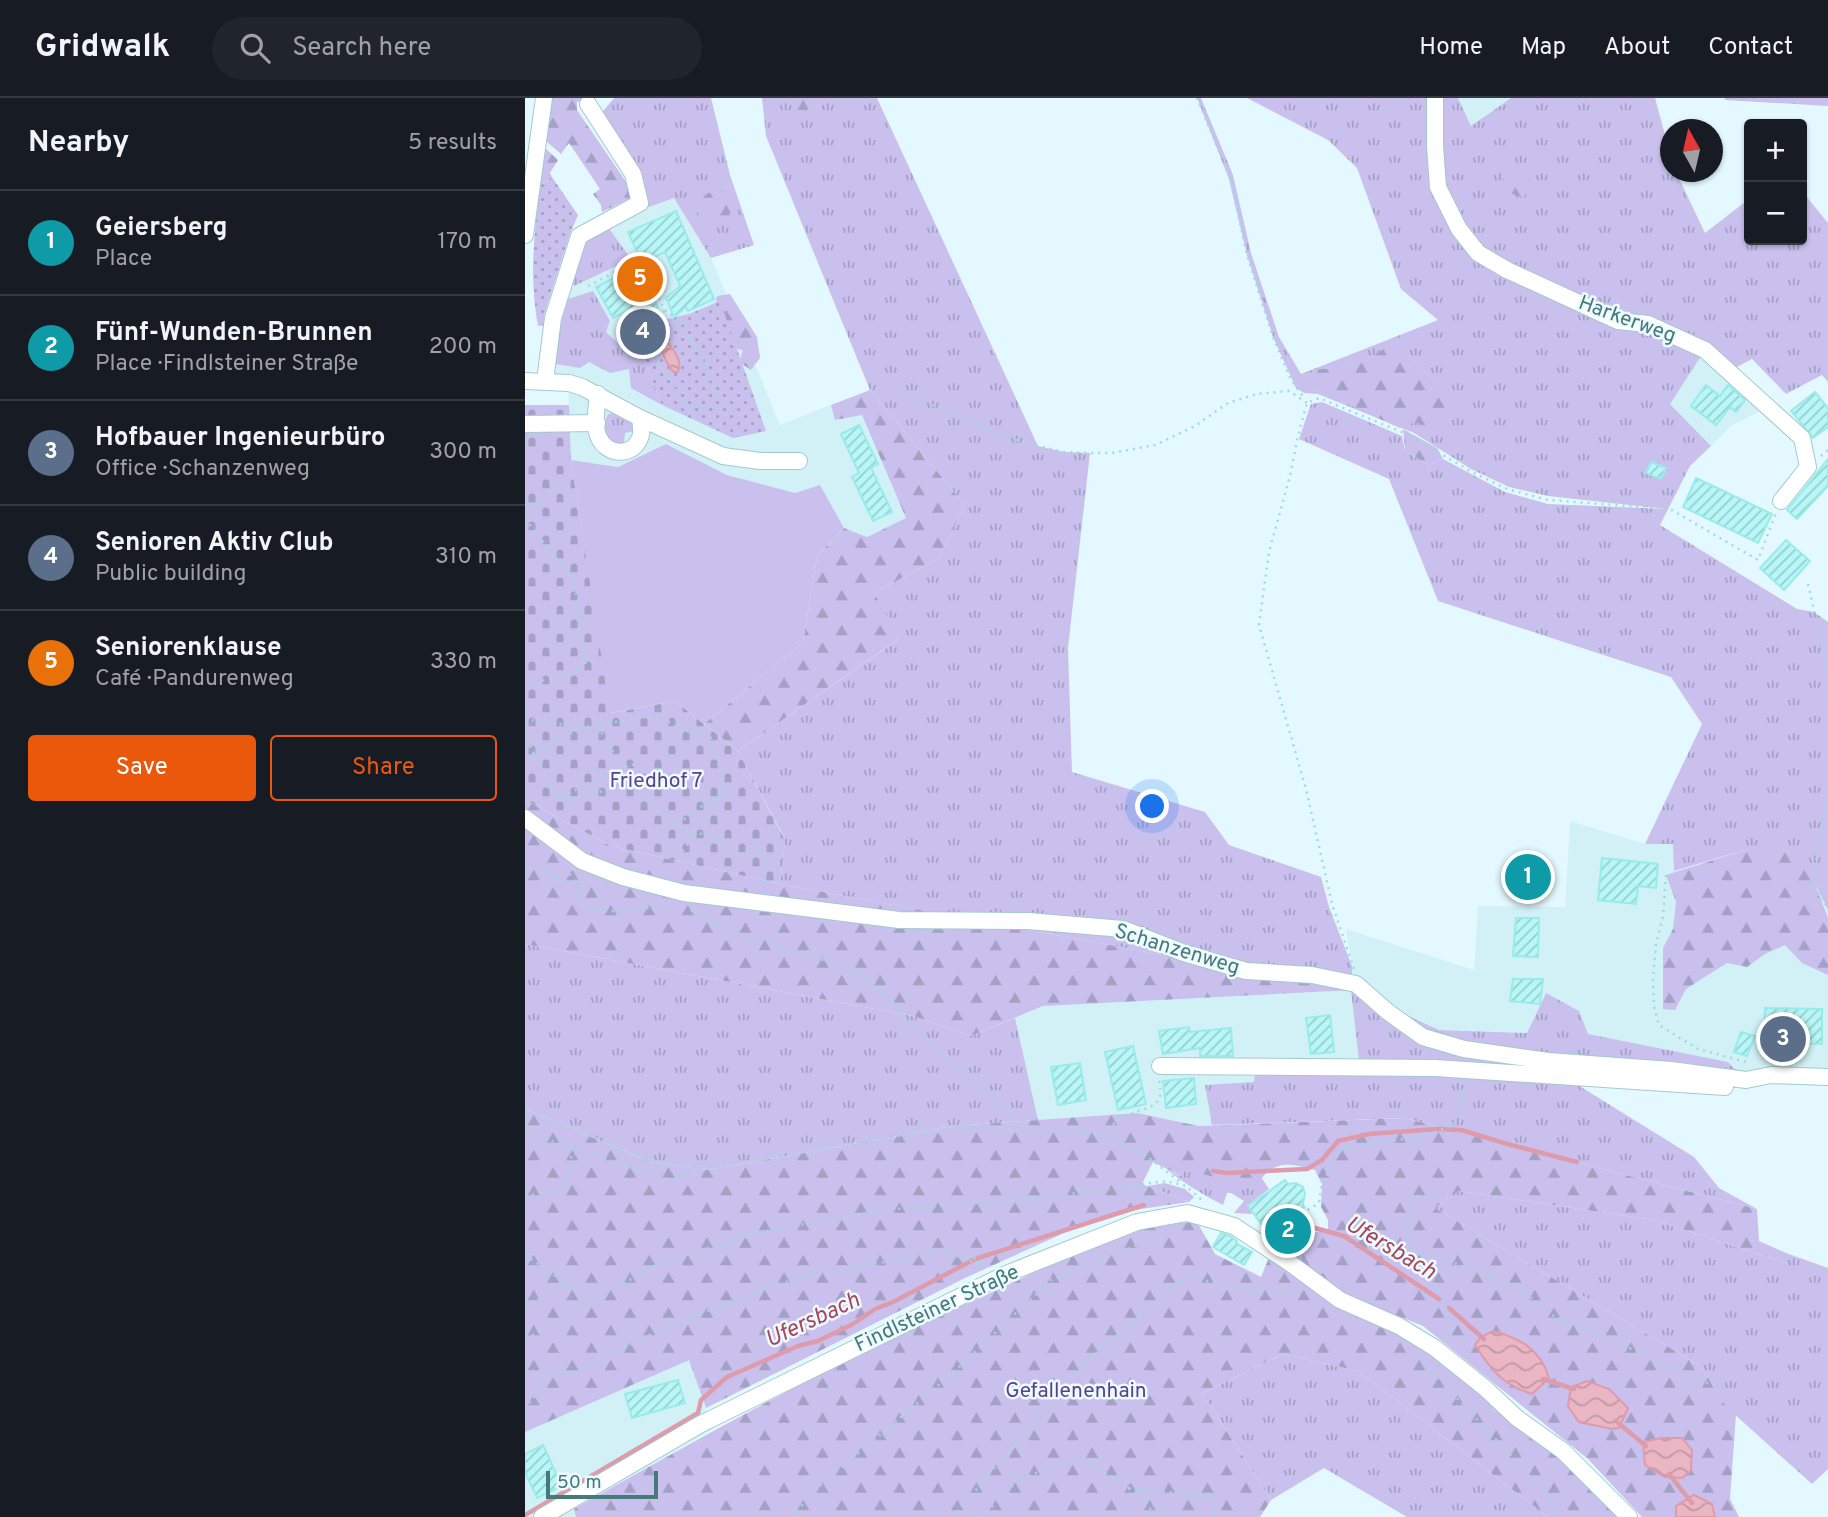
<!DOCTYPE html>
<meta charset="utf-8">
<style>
:root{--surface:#171b24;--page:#20242c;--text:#f1f3f6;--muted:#9ea1a6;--line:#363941;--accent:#ea580c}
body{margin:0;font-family:Overpass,sans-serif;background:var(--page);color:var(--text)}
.controls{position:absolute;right:21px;top:21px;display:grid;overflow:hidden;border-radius:7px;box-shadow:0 2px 5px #0004}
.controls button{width:63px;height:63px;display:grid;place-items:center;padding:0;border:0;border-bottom:2px solid var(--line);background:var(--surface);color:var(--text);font:35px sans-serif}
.compass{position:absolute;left:1135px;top:21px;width:63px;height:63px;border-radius:50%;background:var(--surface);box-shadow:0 2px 5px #0004;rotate:352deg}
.scale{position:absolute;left:21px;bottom:18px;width:112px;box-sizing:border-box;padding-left:7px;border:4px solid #467a78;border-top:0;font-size:19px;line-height:24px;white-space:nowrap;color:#467a78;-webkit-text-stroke:5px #edfbff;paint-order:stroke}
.you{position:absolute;left:628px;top:709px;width:24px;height:24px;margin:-18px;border:5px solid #fff;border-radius:50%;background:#1a73e8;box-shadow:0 0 0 10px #1a73e833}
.badge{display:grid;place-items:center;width:46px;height:46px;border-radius:50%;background:var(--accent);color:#fff;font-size:23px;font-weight:700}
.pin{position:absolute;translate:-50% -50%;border:4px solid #fff;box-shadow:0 2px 7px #0006}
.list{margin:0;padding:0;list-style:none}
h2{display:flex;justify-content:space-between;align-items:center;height:91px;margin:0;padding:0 28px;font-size:30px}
h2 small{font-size:23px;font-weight:400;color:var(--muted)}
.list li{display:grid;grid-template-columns:46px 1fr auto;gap:21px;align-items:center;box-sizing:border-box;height:105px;padding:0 28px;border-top:2px solid var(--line)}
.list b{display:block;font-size:26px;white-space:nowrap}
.list p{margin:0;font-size:23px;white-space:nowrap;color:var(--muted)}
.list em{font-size:23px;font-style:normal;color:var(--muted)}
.actions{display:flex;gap:14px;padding:21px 28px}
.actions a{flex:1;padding:16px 0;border:2px solid var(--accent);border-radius:7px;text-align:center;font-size:24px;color:var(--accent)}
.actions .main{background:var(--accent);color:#fff}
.icon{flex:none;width:38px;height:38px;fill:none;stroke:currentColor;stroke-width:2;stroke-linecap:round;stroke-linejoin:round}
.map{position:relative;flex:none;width:1303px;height:1419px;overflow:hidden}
header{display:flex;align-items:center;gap:42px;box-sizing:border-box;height:98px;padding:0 35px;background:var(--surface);border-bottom:2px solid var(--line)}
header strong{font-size:33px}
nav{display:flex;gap:38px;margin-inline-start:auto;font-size:24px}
.search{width:490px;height:63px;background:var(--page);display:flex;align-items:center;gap:18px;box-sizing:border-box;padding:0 24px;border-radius:38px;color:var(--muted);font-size:26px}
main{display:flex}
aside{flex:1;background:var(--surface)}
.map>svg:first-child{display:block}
.residential{fill:#d1f1f7}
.grass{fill:url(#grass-tufts);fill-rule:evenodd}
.forest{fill:url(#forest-firs);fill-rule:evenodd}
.cemetery{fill:url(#cemetery-stones)}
.park{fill:#c9c0ee}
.garden{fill:url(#garden-dots)}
.water{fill:url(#water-waves);stroke:#de9bab;stroke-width:2}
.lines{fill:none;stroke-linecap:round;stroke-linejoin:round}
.stream{stroke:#de9bab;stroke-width:4.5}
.building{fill:url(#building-hatch);stroke:#97ecea;stroke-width:2}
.minor-casing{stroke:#a3cacc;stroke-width:18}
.path{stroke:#9bdddc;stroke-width:2.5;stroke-dasharray:2 5;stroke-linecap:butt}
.minor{stroke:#fff;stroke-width:16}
.labels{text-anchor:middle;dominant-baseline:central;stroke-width:5;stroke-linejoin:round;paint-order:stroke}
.street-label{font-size:21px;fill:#467a78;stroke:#edfbff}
.park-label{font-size:21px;fill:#59418e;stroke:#edfbff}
.water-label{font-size:23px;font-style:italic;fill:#a7455b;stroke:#edfbff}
</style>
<header>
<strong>Gridwalk</strong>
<div class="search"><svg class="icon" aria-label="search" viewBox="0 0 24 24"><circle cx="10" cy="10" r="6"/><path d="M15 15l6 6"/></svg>Search here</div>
<nav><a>Home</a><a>Map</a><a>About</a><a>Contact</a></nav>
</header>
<main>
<aside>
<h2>Nearby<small>5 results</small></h2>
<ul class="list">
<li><span class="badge" style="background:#0f9aa8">1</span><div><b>Geiersberg</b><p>Place</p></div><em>170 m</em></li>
<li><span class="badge" style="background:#0f9aa8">2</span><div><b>Fünf-Wunden-Brunnen</b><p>Place · Findlsteiner Straße</p></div><em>200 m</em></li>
<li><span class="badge" style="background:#5c6f8a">3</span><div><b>Hofbauer Ingenieurbüro</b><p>Office · Schanzenweg</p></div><em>300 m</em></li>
<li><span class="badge" style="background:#5c6f8a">4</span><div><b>Senioren Aktiv Club</b><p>Public building</p></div><em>310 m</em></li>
<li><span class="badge" style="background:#e8710a">5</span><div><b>Seniorenklause</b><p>Café · Pandurenweg</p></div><em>330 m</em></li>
</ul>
<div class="actions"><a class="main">Save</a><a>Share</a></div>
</aside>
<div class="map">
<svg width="1303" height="1419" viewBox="0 0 1303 1419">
<defs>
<pattern id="grass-tufts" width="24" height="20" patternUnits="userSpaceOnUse" patternTransform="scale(1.75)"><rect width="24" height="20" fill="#c9c0ee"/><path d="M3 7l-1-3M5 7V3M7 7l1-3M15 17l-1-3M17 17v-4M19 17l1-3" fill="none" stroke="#a5a1c6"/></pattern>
<pattern id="forest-firs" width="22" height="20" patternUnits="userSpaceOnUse" patternTransform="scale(1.75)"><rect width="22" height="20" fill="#c9c0ee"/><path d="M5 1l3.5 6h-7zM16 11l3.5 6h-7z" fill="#a5a1c6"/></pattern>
<pattern id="cemetery-stones" width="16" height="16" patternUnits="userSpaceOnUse" patternTransform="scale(1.75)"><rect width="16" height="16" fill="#c9c0ee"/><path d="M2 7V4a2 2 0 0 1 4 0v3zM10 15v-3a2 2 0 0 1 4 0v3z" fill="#a5a1c6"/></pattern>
<pattern id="garden-dots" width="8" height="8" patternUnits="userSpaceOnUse" patternTransform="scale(1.75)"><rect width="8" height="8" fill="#c9c0ee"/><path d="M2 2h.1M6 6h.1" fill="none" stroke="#a5a1c6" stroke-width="1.8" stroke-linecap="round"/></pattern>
<pattern id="water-waves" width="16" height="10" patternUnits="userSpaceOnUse" patternTransform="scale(1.75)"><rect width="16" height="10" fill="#ebb6c3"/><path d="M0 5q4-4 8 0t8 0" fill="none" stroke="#c099a3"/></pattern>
<pattern id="building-hatch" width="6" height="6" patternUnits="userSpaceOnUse" patternTransform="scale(1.75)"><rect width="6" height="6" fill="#b8f7f7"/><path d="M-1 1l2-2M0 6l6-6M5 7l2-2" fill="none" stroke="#97cdcd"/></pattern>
</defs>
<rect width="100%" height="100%" fill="#e4f9ff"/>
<!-- residential -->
<g class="residential">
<polygon points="933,0 986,0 946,28"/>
<polygon points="149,100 186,160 255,327 306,307 311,322 337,316 381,420 342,439 319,430 295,387 270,395 202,377 141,346 93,369 46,362 43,288 19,288 19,217 45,136"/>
<polygon points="1178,255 1239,311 1206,328 1186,348 1145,306"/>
<polygon points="1045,723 1120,746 1148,746 1150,773 1223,751 1288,781 1303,812 1303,979 1221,982 1203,964 1062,936 1054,913 1020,896 1002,935 914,932 827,892 834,963 757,1025 674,1028 612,1015 513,1022 490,920 518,908 827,868 821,831 949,872 953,808 1040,809"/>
<polygon points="164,1261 188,1331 49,1411 51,1419 0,1419 0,1334"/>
</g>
<!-- grass -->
<g class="grass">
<polygon points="89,0 186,0 205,77 229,147 186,160 149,100 121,110 74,18"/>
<polygon points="237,0 352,0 513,348 539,354 565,355 543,550 547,674 680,714 704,747 796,779 804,809 827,868 827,892 914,932 1002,935 1021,895 1054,913 1063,936 1203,964 1221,982 1210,990 911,964 834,963 826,892 255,786 260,741 213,653 374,541 349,495 414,460 440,407 345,292 241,38"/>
<path d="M 672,0 L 676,0 L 708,77 L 726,155 L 754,239 L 776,276 L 913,222 L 876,191 L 832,70 L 803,42 L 722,0 L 908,0 L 911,90 L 952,156 L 1108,227 L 1178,255 L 1145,306 L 1186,348 L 1165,368 L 1135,427 L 1272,511 L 1289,514 L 1303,524 L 1303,812 L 1288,782 L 1280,784 L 1223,751 L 1149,773 L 1148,746 L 1120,746 L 1177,626 L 1146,579 L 913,503 L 864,381 L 774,341 L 786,306 L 797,304 L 877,338 L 880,353 L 904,367 L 918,361 L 980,394 L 1023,406 L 1141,411 L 1023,398 L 984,389 L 946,371 L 889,335 L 793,296 L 779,295 L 771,290 L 748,239 L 722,157 L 704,81 ZM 871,243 L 898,273 L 917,288 L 836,311 L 786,290 L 790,272 C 831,271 839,265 871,243 Z"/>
<polygon points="914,0 933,0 946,28 986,0 1130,0 1145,55 1146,74 1151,74 1180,135 1224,101 1224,142 1277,142 1277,93 1303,125 1303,284 1297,277 1261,296 1227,261 1210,270 1093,221 955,152 916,89"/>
<polygon points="1200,0 1303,0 1303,8 1200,2"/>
<polygon points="83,129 106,161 49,188 45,182 61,140"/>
<polygon points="68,193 85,223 81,234 98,250 107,229 137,307 106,290 104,271 85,275 64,264 55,270 30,266 34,226 43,201"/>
<path d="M 91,315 L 107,323 L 109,333 L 100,335 L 99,346 L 84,346 C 79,334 77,327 83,316 Z"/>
<polygon points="0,846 388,918 446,938 490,920 513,1022 428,1028 182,1072 125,1064 0,1011"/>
<polygon points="827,971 1064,984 1056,989 1169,1059 1194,1090 1232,1111 880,1020 687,1027 680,987 729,984 730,974"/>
<path d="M 641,1071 L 655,1078 L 661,1072 L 736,1079 L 744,1091 L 723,1107 L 727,1116 L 709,1115 L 719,1103 L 706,1095 L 702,1095 L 698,1107 C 678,1097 659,1085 641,1071 Z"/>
<polygon points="640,1085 660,1091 669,1099 664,1104 622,1088"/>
<polygon points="934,1093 1129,1122 1261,1165 1261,1155 1303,1170 1303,1371 1287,1386 1197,1305 1177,1269 910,1110"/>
<polygon points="758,1256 833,1273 1023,1419 882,1419 799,1370 746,1402 677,1295"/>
</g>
<!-- forest -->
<g class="forest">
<polygon points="27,0 64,0 52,4 52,12 104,88 106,100 77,114 76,107 68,96 75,91 44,45 36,56 22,44 23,18"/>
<polygon points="280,0 292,0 281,13 271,12 269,4"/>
<polygon points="19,49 33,62 25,75 27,79 15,88 15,65"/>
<polygon points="988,65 1003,72 1006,89 998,100 980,93 977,72"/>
<polygon points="203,93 210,104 200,127 182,123 166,110 183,95"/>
<polygon points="205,196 232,239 235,260 226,272 214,264 218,252 207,250 191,202 192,198"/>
<path d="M 871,242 L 898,273 L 918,288 L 924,311 L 905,330 L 890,324 L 875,330 L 786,290 L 783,279 L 790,271 C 831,271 839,265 871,242 Z"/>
<polygon points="345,292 440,407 414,460 349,495 375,540 213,653 179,626 278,544 292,458 319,430 342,439 381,420 337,317 310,322 306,307"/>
<polygon points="878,331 912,350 918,361 904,367 880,353"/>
<polygon points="0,702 86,748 255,786 827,892 518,908 446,938 388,918 0,846"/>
<polygon points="1223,751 1260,753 1288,781 1303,820 1303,877 1277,865 1260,847 1240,856 1222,869 1202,865 1161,891 1150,912 1138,911 1138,850 1148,831 1151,804 1141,777"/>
<path d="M 0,1011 L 125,1064 L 182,1072 L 428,1028 L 612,1015 L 674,1028 L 880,1020 L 1232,1111 L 1234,1143 L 1261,1155 L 1261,1165 L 1129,1122 L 934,1093 L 910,1110 L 1177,1269 L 1197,1304 L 1211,1317 L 1205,1401 L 1214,1419 L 1190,1419 L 1187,1406 L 1151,1408 L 1151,1419 L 1117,1419 L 1063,1361 L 898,1228 L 818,1196 L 752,1148 L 762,1139 L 803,1132 L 803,1122 L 796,1109 L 797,1086 L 790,1072 C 761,1064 748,1062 730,1089 L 661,1072 L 656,1078 L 628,1064 L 617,1086 L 664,1104 L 609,1112 L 550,1130 L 440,1180 L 181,1310 L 164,1262 L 0,1334 ZM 1084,1291 L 1103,1310 L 1094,1330 Z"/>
<path d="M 672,1124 L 690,1156 L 736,1179 L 745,1157 C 771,1179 795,1201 827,1216 C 849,1226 874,1232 894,1246 C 967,1297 1032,1358 1096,1419 L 1023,1419 L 833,1273 L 758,1256 L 677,1295 L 746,1402 L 735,1419 L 51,1419 L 49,1411 C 189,1331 330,1254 478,1189 C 523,1169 571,1140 619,1129 C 637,1125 655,1125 672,1124 Z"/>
</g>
<!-- cemetery -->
<polygon class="cemetery" points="0,307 44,307 46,362 86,615 150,603 213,653 260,742 255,786 86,748 0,702"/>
<!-- park -->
<polygon class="park" points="141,346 202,377 270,395 295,387 319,430 292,458 278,544 179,626 150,603 85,615 46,362 93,369"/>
<!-- garden -->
<g class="garden">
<path d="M 27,79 L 53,117 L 45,136 L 19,217 L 19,227 L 13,228 C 4,180 9,136 15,88 Z"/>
<polygon points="195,203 241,333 208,340 137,307 107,229 164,216"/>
</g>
<!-- water -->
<g class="water">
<path d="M 141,242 C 148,251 158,262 153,274 L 149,274 C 143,269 136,254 136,245 Z"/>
<path d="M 968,1233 C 995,1240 1016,1252 1024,1280 L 1007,1296 C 978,1287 966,1272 950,1247 L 956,1239 Z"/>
<polygon points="1062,1283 1084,1291 1103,1310 1094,1330 1087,1331 1054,1324 1043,1308 1046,1289"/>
<polygon points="1136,1340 1157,1340 1167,1352 1166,1373 1157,1380 1140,1379 1120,1367 1118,1344"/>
<polygon points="1169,1397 1187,1406 1190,1419 1151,1419 1151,1408"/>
</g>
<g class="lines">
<!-- stream -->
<g class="stream">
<polyline points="688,1073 702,1075 782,1071 797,1062 813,1043 844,1036 912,1031 936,1032 986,1047 1052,1064"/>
<polyline points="761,1148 790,1130 819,1138 914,1201"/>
<polyline points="924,1210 959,1241"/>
<polyline points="1018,1281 1049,1291"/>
<polyline points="1092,1324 1121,1348"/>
<polyline points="1144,1376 1167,1405"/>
<polyline points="0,1417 173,1315 176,1302 202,1279 273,1248 293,1243 328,1226 350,1211 368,1204 450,1161 619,1107"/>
</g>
</g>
<!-- building -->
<g class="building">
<polygon points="151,113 189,201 163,213 161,209 149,219 141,200 155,188 140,154 117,165 103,134"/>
<polygon points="112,168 133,209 110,221 106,211 88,220 71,189"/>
<polygon points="1181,287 1195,298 1203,287 1220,302 1211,314 1205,309 1191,327 1166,308"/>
<polygon points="1290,294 1303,310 1303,329 1288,340 1266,313"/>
<polygon points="334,327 353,366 346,370 367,414 348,423 327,379 334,375 316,336"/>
<polygon points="1303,361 1303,388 1272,421 1262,412"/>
<polygon points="1126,364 1141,370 1136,381 1121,375"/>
<polygon points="1171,380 1247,416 1233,445 1158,409"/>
<polygon points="1261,442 1285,463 1259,492 1235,470"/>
<polygon points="1077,760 1133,766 1131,790 1113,788 1111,806 1073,802"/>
<polygon points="991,820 1014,820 1013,859 988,858"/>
<polygon points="988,881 1018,881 1015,906 985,903"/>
<polygon points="1240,910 1297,911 1297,946 1239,945"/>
<polygon points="805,917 809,954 786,956 781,920"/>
<polygon points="664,929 665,934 706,930 708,958 675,958 675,950 638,956 634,933"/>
<polygon points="1216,934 1230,938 1222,958 1209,954"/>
<polygon points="608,948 621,1006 593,1012 580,954"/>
<polygon points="555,965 561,1002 533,1007 526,969"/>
<polygon points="669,980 671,1006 641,1010 638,983"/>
<polygon points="760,1082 763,1086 771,1085 778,1089 780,1096 778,1106 779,1109 743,1135 723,1108"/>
<polygon points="696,1135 705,1138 712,1143 711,1145 727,1154 719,1167 688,1149"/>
<polygon points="153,1282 160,1305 107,1320 100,1296"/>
<polygon points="18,1347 37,1388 12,1400 0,1374 0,1356"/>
</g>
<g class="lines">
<defs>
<g id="minor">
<polyline points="910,0 910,48 913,89 934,131 953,155 982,172 1093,223 1123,226 1180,252 1277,340 1283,369 1256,403"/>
<polyline points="0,137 19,0"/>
<polyline points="0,283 44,285 57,289 115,320 198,358 235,363 274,363"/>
<polyline points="20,283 28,220 54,138 115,105 108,76 63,6"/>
<path d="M 73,296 C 72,309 68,328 74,340 C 82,357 106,359 114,342 C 118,335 116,327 115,320"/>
<polyline points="0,326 72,325"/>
<polyline points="0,720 57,763 98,779 159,795 374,822 503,823 598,831 659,855 721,873 787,877 831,886 863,914 898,939 939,951 1023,963 1146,972 1221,982 1246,977 1303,979"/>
<polyline points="635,968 910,970 1200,989"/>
<polyline points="17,1419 174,1327 481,1176 612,1124 662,1115 709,1128 765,1165 815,1202 874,1228 910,1250 960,1290 992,1320 1038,1353 1104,1419"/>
</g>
</defs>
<!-- minor casing -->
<use href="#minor" class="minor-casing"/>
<!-- path -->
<g class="path">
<polyline points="269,0 273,0"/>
<polyline points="672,0 705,80 722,157 748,239 766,282 780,301"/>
<path d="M 63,188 L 111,163 L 121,172 L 139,211 L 157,226 L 177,260 L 197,308 L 163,309 C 152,294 132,269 131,249 C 130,238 140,225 139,211"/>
<polyline points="381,296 496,344 539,354 565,355 587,355 630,347 670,328 703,305 732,296 764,293 782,305"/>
<polyline points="1296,358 1303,352"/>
<polyline points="0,414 37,387"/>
<polyline points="0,421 49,482 61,569 0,588"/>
<polyline points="1283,486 1303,573 1303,601"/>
<polyline points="0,621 57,629 135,617 156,633 184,634 201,691"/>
<polyline points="0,635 8,655 34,700 97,669 72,627"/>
<polyline points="8,655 54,631"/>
<polyline points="100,668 112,666"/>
<polyline points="101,668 115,684"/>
<polyline points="109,686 116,685 135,669"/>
<polyline points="1303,691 1288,781 1303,812"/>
<polyline points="34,700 39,702 109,686 149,728 201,691 155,757"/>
<polyline points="150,728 167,738 182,734 213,758 227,748 242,761 237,790"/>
<polyline points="0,766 53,788 43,773"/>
<polyline points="1141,777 1138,819 1131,846 1128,880 1129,908 1134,927 1173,951 1225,965"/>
<path d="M 65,781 L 53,788 L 53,800 C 58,803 63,808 68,810 C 86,818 125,807 146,809"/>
<polyline points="166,812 207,833 307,865 345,881 380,916 381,921 501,1032"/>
<polyline points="829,871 807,806 781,691 734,527 744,454 765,378 773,338 782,305 794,300 884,337 945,373 982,391 1023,402 1145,411 1233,462 1251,415"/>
<polyline points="0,1011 126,1063 176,1070"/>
<polyline points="0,1034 144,1082 179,1071 427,1029 578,1036 620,1057 658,1086"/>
<path d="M 578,1036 C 585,1030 592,1021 600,1018 C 619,1009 642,1012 634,982"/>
<polyline points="605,1088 625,1107"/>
<polyline points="0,1098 38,1090 46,1069 46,1049"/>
<path d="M 908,1099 L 893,1098 C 865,1152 895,1152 915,1195 C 921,1206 923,1219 926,1231 L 920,1238"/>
<polyline points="747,1134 794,1105 796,1090 810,1057 824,1048 899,1039 929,1026 940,986"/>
<polyline points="0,1157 66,1203"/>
<polyline points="889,1157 910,1158 989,1187 1030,1219 1069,1233 1161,1277 1193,1289"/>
<polyline points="442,1160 446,1159 454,1162 455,1167"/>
<polyline points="0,1207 42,1188"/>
<polyline points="0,1238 8,1237 131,1167 230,1135 356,1112 517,1100 641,1083 661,1088 678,1103"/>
<polyline points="894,1259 1024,1399 1032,1419"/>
<polyline points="0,1273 24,1272 48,1275 146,1226 269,1181 419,1153 461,1169"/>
<polyline points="0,1311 28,1275 26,1274"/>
<polyline points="603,1390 690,1399 688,1419"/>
<polyline points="621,1404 630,1419"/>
<polyline points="268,1419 285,1396 422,1280 526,1182 632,1139 638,1135"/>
<polyline points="428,1419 555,1269 661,1178 737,1196 774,1192"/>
<polyline points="457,1419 494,1381 556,1360 650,1419"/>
</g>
<!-- minor -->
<use href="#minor" class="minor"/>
</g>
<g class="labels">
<!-- street labels -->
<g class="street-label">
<text transform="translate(1102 222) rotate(20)">Harkerweg</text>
<text transform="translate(652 852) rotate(17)">Schanzenweg</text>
<text transform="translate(412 1211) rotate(-25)">Findlsteiner Straße</text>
</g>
<!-- park labels -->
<g class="park-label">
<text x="131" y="683">Friedhof 7</text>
<text x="551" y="1293">Gefallenenhain</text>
</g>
<!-- water labels -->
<g class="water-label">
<text transform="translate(865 1151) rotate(31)">Ufersbach</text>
<text transform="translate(288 1223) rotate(-25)">Ufersbach</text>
</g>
</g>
</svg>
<div class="controls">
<button>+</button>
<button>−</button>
</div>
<svg class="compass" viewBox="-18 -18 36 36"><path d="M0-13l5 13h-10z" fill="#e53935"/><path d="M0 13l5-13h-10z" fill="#9ea1a6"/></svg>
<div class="scale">50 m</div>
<div class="you"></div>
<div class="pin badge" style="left:1003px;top:779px;background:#0f9aa8">1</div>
<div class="pin badge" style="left:763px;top:1133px;background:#0f9aa8">2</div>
<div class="pin badge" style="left:1258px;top:941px;background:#5c6f8a">3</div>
<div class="pin badge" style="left:118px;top:234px;background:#5c6f8a">4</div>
<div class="pin badge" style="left:115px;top:181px;background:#e8710a">5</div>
</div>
</main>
